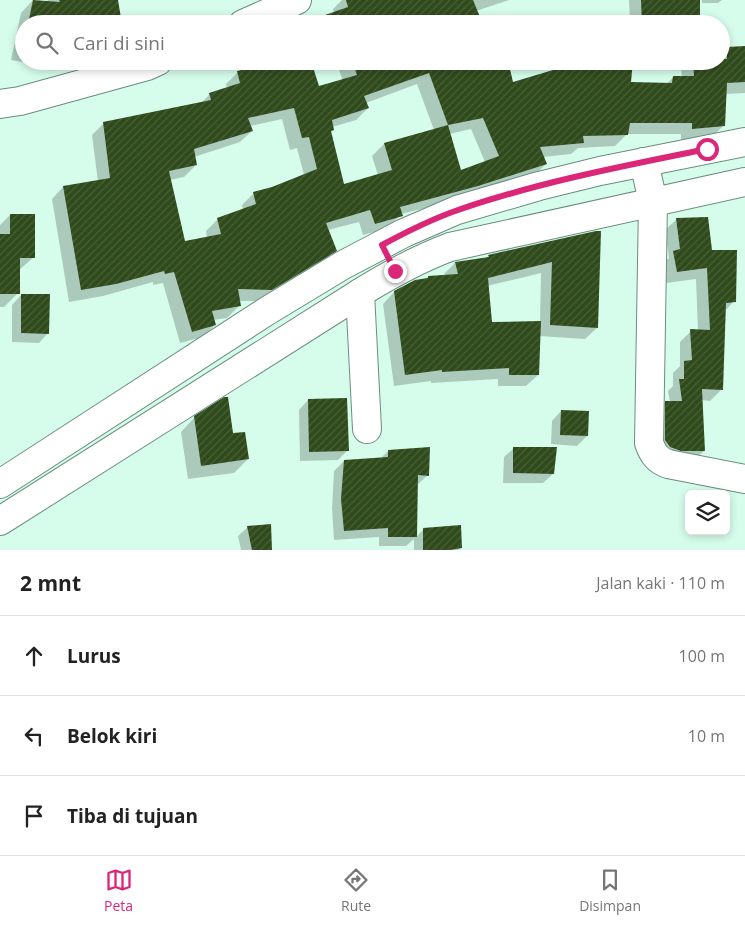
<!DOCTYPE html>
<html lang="id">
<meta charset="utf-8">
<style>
:root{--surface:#fff;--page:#f6f6f6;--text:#222;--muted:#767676;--line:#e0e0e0;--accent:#db2777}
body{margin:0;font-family:"Open Sans",sans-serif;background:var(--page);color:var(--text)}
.controls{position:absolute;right:15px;bottom:15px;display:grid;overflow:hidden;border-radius:8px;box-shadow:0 2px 8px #0003}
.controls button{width:45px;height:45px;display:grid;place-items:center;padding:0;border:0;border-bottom:1px solid var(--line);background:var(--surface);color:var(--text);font:25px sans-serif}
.stop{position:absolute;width:15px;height:15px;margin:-11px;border:4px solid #db2777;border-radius:50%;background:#fff}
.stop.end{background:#db2777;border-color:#fff;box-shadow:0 1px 5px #0008}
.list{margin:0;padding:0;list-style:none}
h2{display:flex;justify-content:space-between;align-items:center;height:65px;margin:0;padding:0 20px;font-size:21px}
h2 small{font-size:16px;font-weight:400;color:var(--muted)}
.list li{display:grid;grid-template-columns:32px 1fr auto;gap:15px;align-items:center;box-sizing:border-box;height:80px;padding:0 20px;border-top:1px solid var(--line)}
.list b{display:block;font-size:19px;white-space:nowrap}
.list em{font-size:16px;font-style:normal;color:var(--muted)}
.icon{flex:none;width:28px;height:28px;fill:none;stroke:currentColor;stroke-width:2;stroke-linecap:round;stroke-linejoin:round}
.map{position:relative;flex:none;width:745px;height:550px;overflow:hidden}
.search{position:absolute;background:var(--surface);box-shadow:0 2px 8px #0003;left:15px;right:15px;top:15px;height:55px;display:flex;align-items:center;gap:12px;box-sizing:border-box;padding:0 18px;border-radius:28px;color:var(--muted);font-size:19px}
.sheet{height:305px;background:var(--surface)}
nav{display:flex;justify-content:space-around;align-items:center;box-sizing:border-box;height:70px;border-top:1px solid var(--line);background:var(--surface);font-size:14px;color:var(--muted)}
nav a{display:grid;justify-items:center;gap:2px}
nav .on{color:var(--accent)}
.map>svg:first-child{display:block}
.shadow{fill:#0003;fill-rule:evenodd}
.building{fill:url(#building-hatch);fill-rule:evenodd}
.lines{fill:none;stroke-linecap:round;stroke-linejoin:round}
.minor-casing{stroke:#6a8d7e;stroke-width:30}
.minor{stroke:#fff;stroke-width:28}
.route{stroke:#db2777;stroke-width:6}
</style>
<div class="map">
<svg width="745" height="550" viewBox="0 0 745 550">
<defs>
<pattern id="building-hatch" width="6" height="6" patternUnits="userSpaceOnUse" patternTransform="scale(1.25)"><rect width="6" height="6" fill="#2f4a1b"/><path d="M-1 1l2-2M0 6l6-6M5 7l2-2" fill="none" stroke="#4a603a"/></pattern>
</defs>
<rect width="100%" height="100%" fill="#d6fdec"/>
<!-- shadow -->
<g class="shadow">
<polygon points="33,0 46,6 46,2 48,0 117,0 121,24 24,24 24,61 30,61 28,63 11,60 21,13"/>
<polygon points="342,0 509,0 476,11 479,17 472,24 324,24 334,13 333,9"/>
<polygon points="629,0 699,0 698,24 630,24"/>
<polygon points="702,0 722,0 718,3 702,3"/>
<path d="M 721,48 L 745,48 L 745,93 L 725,94 L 723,126 L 711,138 L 681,140 L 681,134 L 627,134 L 615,146 L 578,148 L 571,154 L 543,157 L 546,164 L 534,176 L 465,198 L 401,214 L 389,228 L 363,235 L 359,222 L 328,230 L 335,250 L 323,262 L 259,301 L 239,301 L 239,306 L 227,318 L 213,320 L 215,325 L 203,337 L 180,343 L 163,283 L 153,285 L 153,282 L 103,296 L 69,302 L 52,199 L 63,187 L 98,182 L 92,135 L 104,123 L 200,104 L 210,94 L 227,89 L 226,84 L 238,72 L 273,65 L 275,61 L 309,61 L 318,88 L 343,81 L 336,61 L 474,61 L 477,68 L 512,84 L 580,63 L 580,61 L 632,61 L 629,83 L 666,84 L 674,77 L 682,77 L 680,61 L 721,61 ZM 417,84 L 434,130 L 384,144 L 372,156 L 378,175 L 343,186 L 330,133 L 333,130 L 332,127 L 356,120 L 368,108 L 366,103 ZM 282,119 L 290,150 L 297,148 L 304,175 L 272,188 L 254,193 L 242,205 L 243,210 L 218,219 L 206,231 L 207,238 L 184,243 L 170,180 L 184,177 L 196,165 L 194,157 L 240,142 L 252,131 L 250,126 ZM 471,129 L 485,162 L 460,171 L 449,134 Z"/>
<polygon points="10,215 34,257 18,271 18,293 4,307 0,307 0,225"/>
<polygon points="677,219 711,251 734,301 725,311 722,389 710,401 701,400 704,451 692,462 661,460 654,413 666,402 670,402 668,391 673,386 673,373 680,366 680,342 691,331 698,331 696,279 666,283 662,264 669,258 665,230"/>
<path d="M 600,233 L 597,328 L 585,339 L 539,336 L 538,375 L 526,386 L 498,386 L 498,379 L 431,383 L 431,381 L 394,386 L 383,304 L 394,292 L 428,277 L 445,276 L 444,274 L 455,263 L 486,258 L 489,256 ZM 541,273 L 540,322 L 491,323 L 487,286 Z"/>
<polygon points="21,295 48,333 39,343 12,342 12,305"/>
<polygon points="308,400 348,450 338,460 300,461 299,410"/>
<polygon points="561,411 587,436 577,446 551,444 552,421"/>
<polygon points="195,417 232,435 248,459 234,473 188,479 181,432"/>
<polygon points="514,448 553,474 543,483 503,483 504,457"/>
<polygon points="388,451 428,475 417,485 416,537 424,529 461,547 458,550 414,550 414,539 406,546 379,546 379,537 334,540 332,509 334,471 344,461 380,459"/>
<polygon points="248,527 271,550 241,550 238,536"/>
</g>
<!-- building -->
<g class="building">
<polygon points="33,0 60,2 59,0 118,0 122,24 28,24"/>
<polygon points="346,0 473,0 480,17 464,24 308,24 308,21 348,7"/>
<polygon points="641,0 700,0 700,24 642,24"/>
<path d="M 745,46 L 745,82 L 727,83 L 725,126 L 692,129 L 692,123 L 630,123 L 628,135 L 583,136 L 584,143 L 540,147 L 547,164 L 478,186 L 400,207 L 403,216 L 375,224 L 370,210 L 326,223 L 337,251 L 272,290 L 238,289 L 241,306 L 212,311 L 216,325 L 192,332 L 174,272 L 165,274 L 164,271 L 116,284 L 81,290 L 63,186 L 110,178 L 103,122 L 211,100 L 209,93 L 240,83 L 237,71 L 284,61 L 311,61 L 319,86 L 357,75 L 352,61 L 476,61 L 477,67 L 496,61 L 508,61 L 513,82 L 583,61 L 633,61 L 631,82 L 672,83 L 673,76 L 694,76 L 693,61 L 721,61 L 721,59 L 727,59 L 727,47 ZM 429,73 L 448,125 L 384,143 L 392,170 L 344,184 L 331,131 L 334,130 L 332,120 L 369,108 L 364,96 ZM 294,108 L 302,138 L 309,137 L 317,169 L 272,187 L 253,192 L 256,204 L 217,218 L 221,234 L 185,241 L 169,171 L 197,165 L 194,149 L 253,131 L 248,118 ZM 483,118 L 499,156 L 461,170 L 448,125 Z"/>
<polygon points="10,214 35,214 35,258 20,258 20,294 0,294 0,234 10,234"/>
<polygon points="708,217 712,250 737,250 736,302 726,303 723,390 702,389 705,451 681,451 670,447 665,440 665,401 682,401 679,379 684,379 684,361 692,360 690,329 710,330 707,268 677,272 673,251 680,249 676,218"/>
<polygon points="596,231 601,231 598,328 550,325 552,262 488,278 492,322 541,321 539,375 509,375 509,368 442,372 442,370 405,375 394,291 415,280 428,278 428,276 458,274 455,262 489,257 488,255"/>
<polygon points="21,294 50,294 49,334 21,333"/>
<polygon points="224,397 228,397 233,433 245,432 249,459 201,466 194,416"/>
<polygon points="347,398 349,451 309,452 308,399"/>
<polygon points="561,410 589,411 588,436 560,435"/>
<polygon points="430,447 429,476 418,475 417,537 388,537 388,528 344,531 341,499 344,460 388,457 388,450"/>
<polygon points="513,447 557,447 554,474 513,473"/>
<polygon points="271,524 272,550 252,550 247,526"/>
<polygon points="461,525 462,548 450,550 423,550 423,528"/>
</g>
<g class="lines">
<defs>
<g id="minor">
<polyline points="243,24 297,0"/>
<polyline points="0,104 20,101 147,66 158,61"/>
<path d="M 644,162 L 653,202 L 649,443 C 653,454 657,460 668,464 L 745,479"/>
<polyline points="360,293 367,429"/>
<polyline points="0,484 267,311 343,265 404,233 457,210 539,186 600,171 745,142"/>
<path d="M 0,521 L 360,293 C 389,275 418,259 450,247 L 745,182"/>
</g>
</defs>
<!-- minor casing -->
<use href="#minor" class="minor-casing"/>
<!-- minor -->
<use href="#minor" class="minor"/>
</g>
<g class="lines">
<!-- route -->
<path class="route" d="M 395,271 L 382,245 C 406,232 432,219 458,210 C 539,182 624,166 707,149"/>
</g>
</svg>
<div class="controls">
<button><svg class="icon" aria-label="layers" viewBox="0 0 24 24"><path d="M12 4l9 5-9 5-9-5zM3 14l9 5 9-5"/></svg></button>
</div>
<div class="stop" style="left:707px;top:149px"></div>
<div class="stop end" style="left:395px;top:271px"></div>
<div class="search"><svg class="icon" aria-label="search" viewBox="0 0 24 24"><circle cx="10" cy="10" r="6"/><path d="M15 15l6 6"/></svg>Cari di sini</div>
</div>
<section class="sheet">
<h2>2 mnt<small>Jalan kaki · 110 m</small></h2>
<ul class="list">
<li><svg class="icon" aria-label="ahead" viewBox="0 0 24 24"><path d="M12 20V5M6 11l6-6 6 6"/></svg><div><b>Lurus</b></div><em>100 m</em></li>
<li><svg class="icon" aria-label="left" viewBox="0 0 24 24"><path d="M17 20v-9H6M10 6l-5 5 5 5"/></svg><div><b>Belok kiri</b></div><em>10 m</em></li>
<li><svg class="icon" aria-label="arrive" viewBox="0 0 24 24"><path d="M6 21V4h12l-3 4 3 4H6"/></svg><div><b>Tiba di tujuan</b></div></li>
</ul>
</section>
<nav>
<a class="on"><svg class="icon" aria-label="map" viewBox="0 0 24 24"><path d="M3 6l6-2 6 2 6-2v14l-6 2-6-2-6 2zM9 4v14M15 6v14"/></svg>Peta</a>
<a><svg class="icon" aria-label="directions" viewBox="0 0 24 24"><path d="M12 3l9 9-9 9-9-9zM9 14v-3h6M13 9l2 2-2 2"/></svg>Rute</a>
<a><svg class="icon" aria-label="saved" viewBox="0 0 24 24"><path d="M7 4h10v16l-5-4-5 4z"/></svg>Disimpan</a>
</nav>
